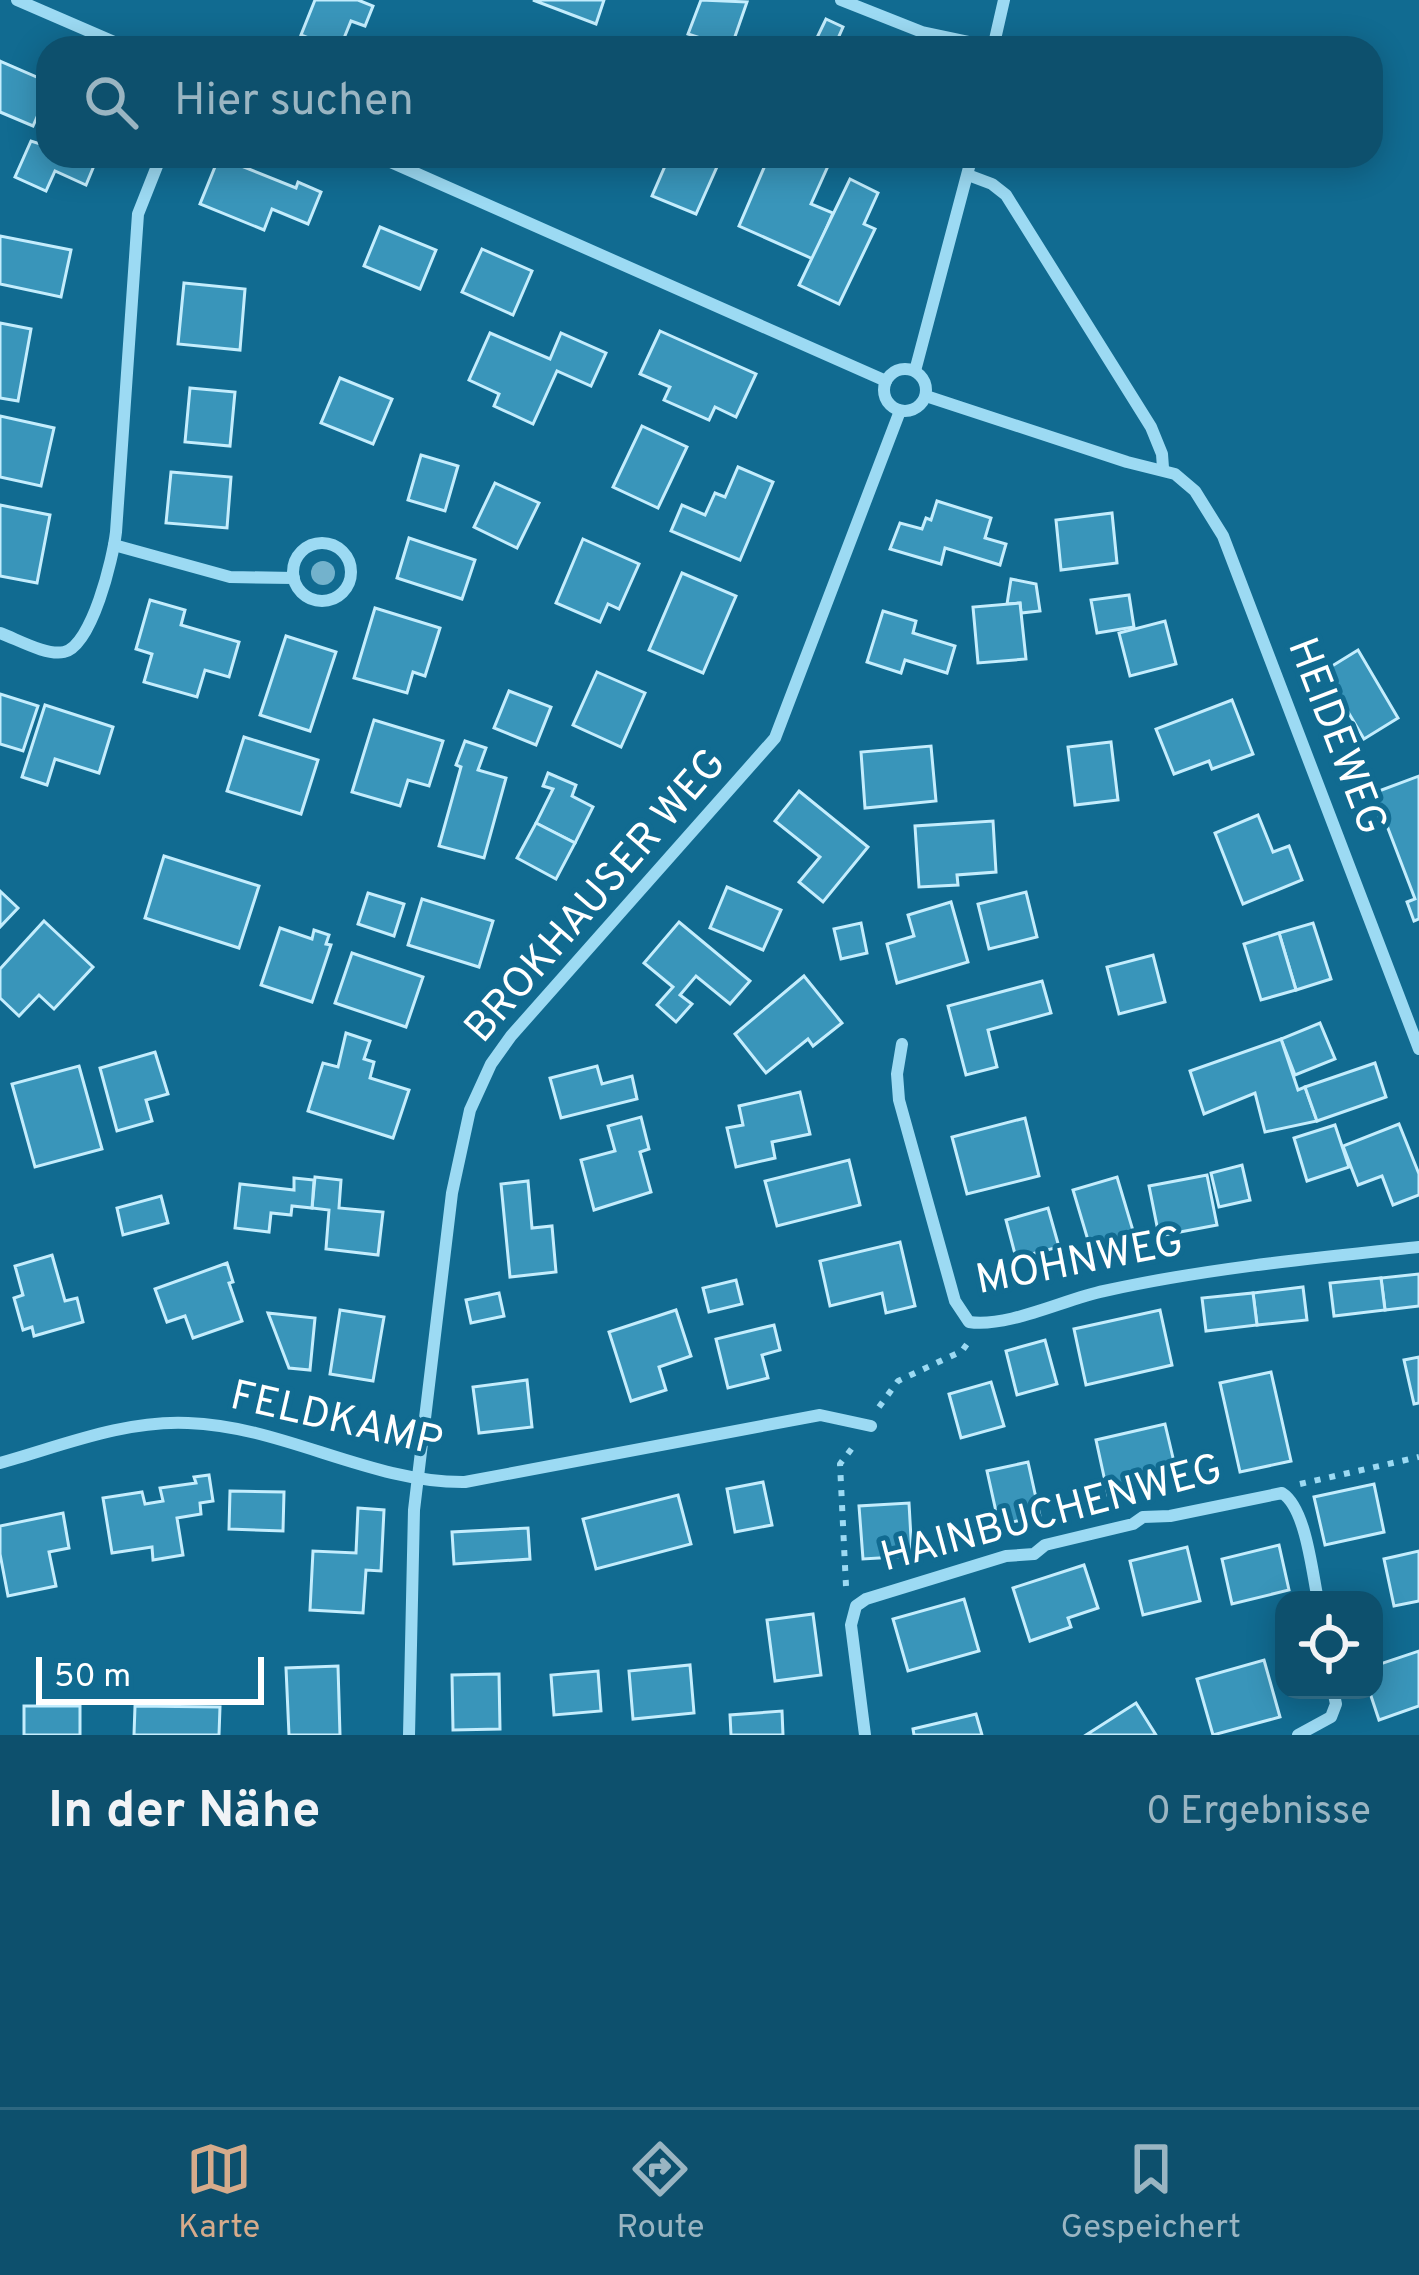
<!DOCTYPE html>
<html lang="de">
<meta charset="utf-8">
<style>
:root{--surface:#0d506d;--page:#165772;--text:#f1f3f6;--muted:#9ab5c2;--line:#2d6780;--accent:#d6ab8b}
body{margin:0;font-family:Overpass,sans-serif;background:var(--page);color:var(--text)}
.controls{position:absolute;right:36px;bottom:36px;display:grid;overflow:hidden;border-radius:24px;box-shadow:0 6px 30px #0003}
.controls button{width:108px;height:108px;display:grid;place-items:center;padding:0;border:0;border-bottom:3px solid var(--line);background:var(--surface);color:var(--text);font:60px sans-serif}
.scale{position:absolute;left:36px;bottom:30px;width:228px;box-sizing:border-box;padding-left:12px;border:6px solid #fff;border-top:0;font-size:33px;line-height:42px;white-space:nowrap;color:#fff;-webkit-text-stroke:9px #116b91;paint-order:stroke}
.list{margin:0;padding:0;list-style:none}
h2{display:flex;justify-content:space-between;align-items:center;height:156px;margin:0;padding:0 48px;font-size:51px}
h2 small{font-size:39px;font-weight:400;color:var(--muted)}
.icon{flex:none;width:66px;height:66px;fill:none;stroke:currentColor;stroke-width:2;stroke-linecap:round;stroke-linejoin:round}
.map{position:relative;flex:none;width:1419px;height:1735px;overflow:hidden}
.search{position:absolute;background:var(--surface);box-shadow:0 6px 30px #0003;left:36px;right:36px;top:36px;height:132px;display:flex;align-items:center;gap:30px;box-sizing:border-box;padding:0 42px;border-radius:36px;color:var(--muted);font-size:45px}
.sheet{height:372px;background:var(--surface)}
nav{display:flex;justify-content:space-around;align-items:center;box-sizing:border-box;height:168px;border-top:3px solid var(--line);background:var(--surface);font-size:33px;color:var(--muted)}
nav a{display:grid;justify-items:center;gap:6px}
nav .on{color:var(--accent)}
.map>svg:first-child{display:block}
.building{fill:#3995ba;stroke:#c4edfd;stroke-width:3}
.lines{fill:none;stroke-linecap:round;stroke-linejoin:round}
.path{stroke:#9cdaf3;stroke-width:6;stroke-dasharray:6 9;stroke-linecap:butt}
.minor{stroke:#9cdaf3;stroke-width:12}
.tree{fill:#73b2cc}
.labels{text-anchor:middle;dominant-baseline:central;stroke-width:10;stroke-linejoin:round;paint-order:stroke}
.street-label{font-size:42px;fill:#fff;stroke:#116b91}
</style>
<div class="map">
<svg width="1419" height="1735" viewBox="0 0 1419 1735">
<rect width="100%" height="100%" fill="#116b91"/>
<!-- building -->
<g class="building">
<polygon points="315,0 358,0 373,6 365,26 351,21 340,48 333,48 301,35"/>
<polygon points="533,0 604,0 596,24"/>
<polygon points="701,0 747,2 731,48 688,34"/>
<polygon points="826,19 843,27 836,43 847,48 812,48"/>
<polygon points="0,61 48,82 48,111 41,108 33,126 0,112"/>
<polygon points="48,125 48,156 98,156 86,185 55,171 46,191 15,177 31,141 40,144"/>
<polygon points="660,156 710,156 720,160 696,214 652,196 668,159"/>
<polygon points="769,156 805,156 828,166 811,204 833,213 813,259 739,226"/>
<polygon points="219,157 296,188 298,182 321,192 308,224 272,209 264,230 200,204"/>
<polygon points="850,179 878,193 864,224 875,229 839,304 799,285"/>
<polygon points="380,227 436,250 420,289 364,266"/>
<polygon points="0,236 71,250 61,297 0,284"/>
<polygon points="482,249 532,271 513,315 462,292"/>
<polygon points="184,283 245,289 240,350 178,344"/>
<polygon points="0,323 31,329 18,401 0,398"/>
<polygon points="660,331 756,374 736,417 715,407 709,420 664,400 670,387 640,374"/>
<polygon points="490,333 550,359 561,333 606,353 591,386 557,371 533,424 494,406 499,394 469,380"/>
<polygon points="340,378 392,399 373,444 321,423"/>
<polygon points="190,388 235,392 230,446 185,442"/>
<polygon points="0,416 54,428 41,486 0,477"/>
<polygon points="642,426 687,447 658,508 613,487"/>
<polygon points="421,455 458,466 445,511 408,500"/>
<polygon points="738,467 773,482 740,560 671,531 682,505 705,515 715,493 725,497"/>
<polygon points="171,472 231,477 227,528 166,523"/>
<polygon points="495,483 539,503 517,548 474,527"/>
<polygon points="937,501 991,518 985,538 1006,544 1000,565 945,548 941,564 890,549 900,523 922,529 926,518 931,520"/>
<polygon points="0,505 50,515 37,583 0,576"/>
<polygon points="1112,513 1117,563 1061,570 1056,520"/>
<polygon points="409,538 475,560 462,599 397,578"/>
<polygon points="583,539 639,564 619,609 608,604 600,622 556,603"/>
<polygon points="682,573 736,596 703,673 649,650"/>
<polygon points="1011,579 1036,584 1040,611 1021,613 1020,603 1007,604"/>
<polygon points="1129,595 1134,627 1097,633 1091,600"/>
<polygon points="150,600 185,610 181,625 239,642 229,677 205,670 197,697 144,682 152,654 136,649"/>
<polygon points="1020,603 1026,659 978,663 973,607"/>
<polygon points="375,608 440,628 425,676 413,672 407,693 354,678"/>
<polygon points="883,611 916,621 913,633 955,646 947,673 905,660 901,673 867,662"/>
<polygon points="1165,621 1176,664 1130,676 1119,633"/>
<polygon points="286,636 336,652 310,731 260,715"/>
<polygon points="1358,650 1398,718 1364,739 1324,671"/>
<polygon points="597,672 645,693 621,747 573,725"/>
<polygon points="509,691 551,707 536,745 494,728"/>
<polygon points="0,694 38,706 23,751 0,744"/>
<polygon points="1232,700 1253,754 1212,769 1209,761 1174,774 1156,729"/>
<polygon points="45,705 113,727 99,773 55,759 47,785 22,777"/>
<polygon points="374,720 443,741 429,786 408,780 400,806 352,792"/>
<polygon points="244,737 318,760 301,814 227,791"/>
<polygon points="465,741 486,748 478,770 506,778 484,858 439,846 461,767 456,765"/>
<polygon points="1111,742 1118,800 1075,805 1068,747"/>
<polygon points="931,746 936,801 865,808 861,752"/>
<polygon points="548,773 576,785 572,796 593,807 575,843 536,823 553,789 543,786"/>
<polygon points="1419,776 1419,919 1414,921 1407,902 1415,899 1384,818 1380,819 1371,794"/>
<polygon points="799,791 868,847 823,902 799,882 820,857 775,821"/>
<polygon points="1258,815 1273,852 1289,846 1302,880 1243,904 1215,833"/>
<polygon points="993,821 996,872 957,875 958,885 919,887 915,826"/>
<polygon points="536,823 575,843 556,879 517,858"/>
<polygon points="164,856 259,886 239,948 145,918"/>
<polygon points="727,887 781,910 763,950 710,928"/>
<polygon points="0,891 18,908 0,927"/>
<polygon points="1026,892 1037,937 989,949 978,904"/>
<polygon points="368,893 404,904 394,936 358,924"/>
<polygon points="422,899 493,921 479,967 408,945"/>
<polygon points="951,902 968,962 897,983 887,944 914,936 908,915"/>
<polygon points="44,921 93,967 54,1009 39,995 19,1016 0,998 0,969"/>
<polygon points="679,922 750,981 730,1004 696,976 680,995 692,1004 676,1022 657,1005 673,987 644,963"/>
<polygon points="861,923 867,953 841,959 834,929"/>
<polygon points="1313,923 1331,979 1296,990 1279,933"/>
<polygon points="280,928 312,939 314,930 329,935 326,944 331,945 312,1002 261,985"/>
<polygon points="1279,933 1296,990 1261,1000 1244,944"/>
<polygon points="352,953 423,977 406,1027 335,1003"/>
<polygon points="1153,955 1165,1002 1119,1014 1107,967"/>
<polygon points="804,976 842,1023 813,1046 808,1039 766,1073 735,1034"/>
<polygon points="1042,981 1051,1013 988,1030 997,1067 966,1075 948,1006"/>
<polygon points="1320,1023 1335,1059 1295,1075 1281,1039"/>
<polygon points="346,1033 370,1041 364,1059 374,1062 370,1078 409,1090 393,1138 308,1111 323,1063 338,1067"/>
<polygon points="1281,1039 1298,1090 1305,1087 1317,1121 1265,1132 1255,1093 1204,1114 1190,1071"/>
<polygon points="155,1052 168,1094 146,1100 152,1121 117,1131 100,1068"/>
<polygon points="1375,1063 1386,1097 1317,1121 1305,1087"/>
<polygon points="79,1066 102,1149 35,1167 12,1084"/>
<polygon points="597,1066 602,1084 632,1076 637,1099 561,1118 550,1078"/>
<polygon points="800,1092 810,1134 772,1142 775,1158 736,1167 727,1128 743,1125 739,1106"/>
<polygon points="641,1117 649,1149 640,1152 651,1192 594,1210 581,1160 615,1151 608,1126"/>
<polygon points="1025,1118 1039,1176 967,1194 952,1137"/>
<polygon points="1399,1124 1419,1174 1419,1195 1393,1205 1382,1176 1358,1185 1343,1146"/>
<polygon points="1335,1125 1349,1167 1307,1181 1294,1138"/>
<polygon points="849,1160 860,1205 777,1226 765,1181"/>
<polygon points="1242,1165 1250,1200 1219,1207 1211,1173"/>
<polygon points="1207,1175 1217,1225 1159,1236 1149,1186"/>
<polygon points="315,1177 341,1180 339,1208 383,1212 378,1255 326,1249 329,1210 312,1208"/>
<polygon points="1117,1177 1134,1234 1090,1247 1073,1190"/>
<polygon points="294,1178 314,1180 312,1208 292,1206 291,1215 271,1213 269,1232 235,1228 240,1184 294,1190"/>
<polygon points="528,1181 532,1228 552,1226 556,1272 510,1277 501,1184"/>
<polygon points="161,1196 168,1223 123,1235 117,1208"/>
<polygon points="1048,1208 1059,1247 1016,1258 1006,1220"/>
<polygon points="900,1242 915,1306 886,1313 882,1293 830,1306 820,1261"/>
<polygon points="52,1255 65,1301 77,1298 83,1322 34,1336 32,1327 23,1330 14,1298 23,1295 15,1266"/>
<polygon points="227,1263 233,1282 229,1283 242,1321 193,1338 185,1316 167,1322 155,1289"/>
<polygon points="1419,1274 1419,1306 1385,1310 1381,1278"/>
<polygon points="1381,1278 1385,1310 1334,1316 1330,1283"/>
<polygon points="736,1280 742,1304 709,1312 703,1288"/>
<polygon points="1303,1287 1307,1320 1257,1325 1253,1293"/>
<polygon points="499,1293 504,1316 471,1323 466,1300"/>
<polygon points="1253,1293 1257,1325 1206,1331 1202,1298"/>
<polygon points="340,1310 384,1317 373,1381 330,1374"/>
<polygon points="676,1310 691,1356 659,1367 666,1390 631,1401 609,1332"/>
<polygon points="1160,1310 1172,1365 1086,1385 1074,1329"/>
<polygon points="268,1313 315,1318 310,1370 289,1368"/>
<polygon points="774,1325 780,1350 762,1355 768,1378 728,1388 716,1339"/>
<polygon points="1045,1340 1057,1384 1017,1395 1006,1351"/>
<polygon points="1419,1357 1419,1403 1414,1404 1404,1360"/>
<polygon points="1271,1372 1291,1461 1240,1472 1220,1383"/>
<polygon points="527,1380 532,1427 479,1433 473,1387"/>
<polygon points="991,1382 1004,1426 961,1438 949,1394"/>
<polygon points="1165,1424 1178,1479 1108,1495 1096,1440"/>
<polygon points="1028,1462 1040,1516 999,1525 987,1471"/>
<polygon points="209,1475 213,1501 200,1503 201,1514 177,1518 183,1555 153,1560 152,1547 112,1553 103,1498 142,1492 145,1504 163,1501 160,1488 196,1483 194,1477"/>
<polygon points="763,1482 772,1525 735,1532 727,1489"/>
<polygon points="1374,1484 1384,1532 1325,1545 1314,1497"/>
<polygon points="230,1491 284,1492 283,1531 229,1529"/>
<polygon points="678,1495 691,1544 596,1569 583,1519"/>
<polygon points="909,1503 912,1556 863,1559 859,1506"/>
<polygon points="358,1508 384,1510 381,1571 366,1570 363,1613 310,1610 313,1551 356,1553"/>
<polygon points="63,1513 69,1548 49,1552 56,1586 8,1596 0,1554 0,1526"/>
<polygon points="528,1528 530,1559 454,1564 452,1532"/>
<polygon points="1279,1545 1289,1590 1232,1604 1222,1559"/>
<polygon points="1187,1547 1200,1601 1143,1615 1130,1561"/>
<polygon points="1419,1551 1419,1601 1394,1606 1384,1559"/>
<polygon points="1084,1565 1098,1608 1068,1618 1071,1627 1030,1641 1013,1588"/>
<polygon points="964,1599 979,1651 908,1671 893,1619"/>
<polygon points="813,1614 821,1675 775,1681 767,1620"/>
<polygon points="1419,1651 1419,1706 1379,1720 1369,1690 1374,1690 1374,1666"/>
<polygon points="1264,1660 1280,1717 1213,1735 1197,1679"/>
<polygon points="690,1665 694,1713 633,1719 629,1671"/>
<polygon points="338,1666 340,1735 289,1735 286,1668"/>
<polygon points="598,1671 601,1711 554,1715 551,1675"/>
<polygon points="499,1674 500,1729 453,1730 452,1675"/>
<polygon points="1136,1703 1156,1735 1086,1735"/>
<rect x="24" y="1706" width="56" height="29"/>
<polygon points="135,1706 220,1707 219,1735 134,1735"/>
<polygon points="782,1711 783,1735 731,1735 730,1715"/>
<polygon points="976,1714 982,1735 914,1735 913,1729"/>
</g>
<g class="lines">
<!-- path -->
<g class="path">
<polyline points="879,1407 898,1381 962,1351 967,1344"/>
<polyline points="1300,1484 1419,1457"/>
<polyline points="846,1586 840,1464 856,1443"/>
</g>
<!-- minor -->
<g class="minor">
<polyline points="17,0 128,48"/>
<polyline points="841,0 922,32 993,47"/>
<polyline points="993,48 1004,0"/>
<polyline points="377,156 886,381"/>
<polyline points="968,175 992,184 1006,195 1151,427 1162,454 1163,468"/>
<circle cx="905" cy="390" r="21"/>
<polyline points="915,371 972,156"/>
<polyline points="926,396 1127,462 1175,474 1195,491 1223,536 1419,1049"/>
<circle cx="322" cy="572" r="29"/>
<polyline points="114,545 230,577 294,578"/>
<path d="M 0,633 C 17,639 46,656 64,652 C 92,646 113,558 116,532 L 138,214 L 161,156"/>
<path d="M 902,1044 L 897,1074 L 899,1100 L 955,1301 L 969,1322 C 1008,1328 1065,1299 1104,1291 C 1208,1268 1314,1258 1419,1247"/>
<path d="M 0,1463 C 61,1446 124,1420 188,1423 C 283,1426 370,1483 465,1482 L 820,1415 L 871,1426"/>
<polyline points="409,1735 414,1510 452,1193 470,1110 491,1064 511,1036 775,738 900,411"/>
<path d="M 865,1735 L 851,1625 L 856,1606 L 866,1599 L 1006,1556 L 1034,1554 L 1045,1545 L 1133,1524 L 1143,1517 L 1170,1516 L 1282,1493 C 1306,1508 1312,1572 1318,1600"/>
<polyline points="1298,1735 1331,1717 1336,1704 1333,1690"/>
</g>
</g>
<!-- trees -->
<circle class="tree" cx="323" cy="573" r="12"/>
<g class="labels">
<!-- street labels -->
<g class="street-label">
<text transform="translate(1335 737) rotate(69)">HEIDEWEG</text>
<text transform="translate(597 897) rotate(-49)">BROKHAUSER WEG</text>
<text transform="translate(1080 1263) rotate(-11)">MOHNWEG</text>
<text transform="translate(336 1421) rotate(13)">FELDKAMP</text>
<text transform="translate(1052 1515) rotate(-15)">HAINBUCHENWEG</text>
</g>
</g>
</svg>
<div class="controls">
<button><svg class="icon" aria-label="locate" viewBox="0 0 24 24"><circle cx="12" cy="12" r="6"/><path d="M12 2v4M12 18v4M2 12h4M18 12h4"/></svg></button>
</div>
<div class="scale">50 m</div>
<div class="search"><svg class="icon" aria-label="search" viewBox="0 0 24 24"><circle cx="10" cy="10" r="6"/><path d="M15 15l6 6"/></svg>Hier suchen</div>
</div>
<section class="sheet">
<h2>In der Nähe<small>0 Ergebnisse</small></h2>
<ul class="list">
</ul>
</section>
<nav>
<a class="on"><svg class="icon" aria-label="map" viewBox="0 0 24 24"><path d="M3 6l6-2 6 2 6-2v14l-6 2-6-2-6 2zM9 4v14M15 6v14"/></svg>Karte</a>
<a><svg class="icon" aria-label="directions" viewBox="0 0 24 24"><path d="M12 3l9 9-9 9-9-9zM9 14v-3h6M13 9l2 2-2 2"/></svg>Route</a>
<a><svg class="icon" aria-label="saved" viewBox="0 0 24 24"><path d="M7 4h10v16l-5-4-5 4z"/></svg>Gespeichert</a>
</nav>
